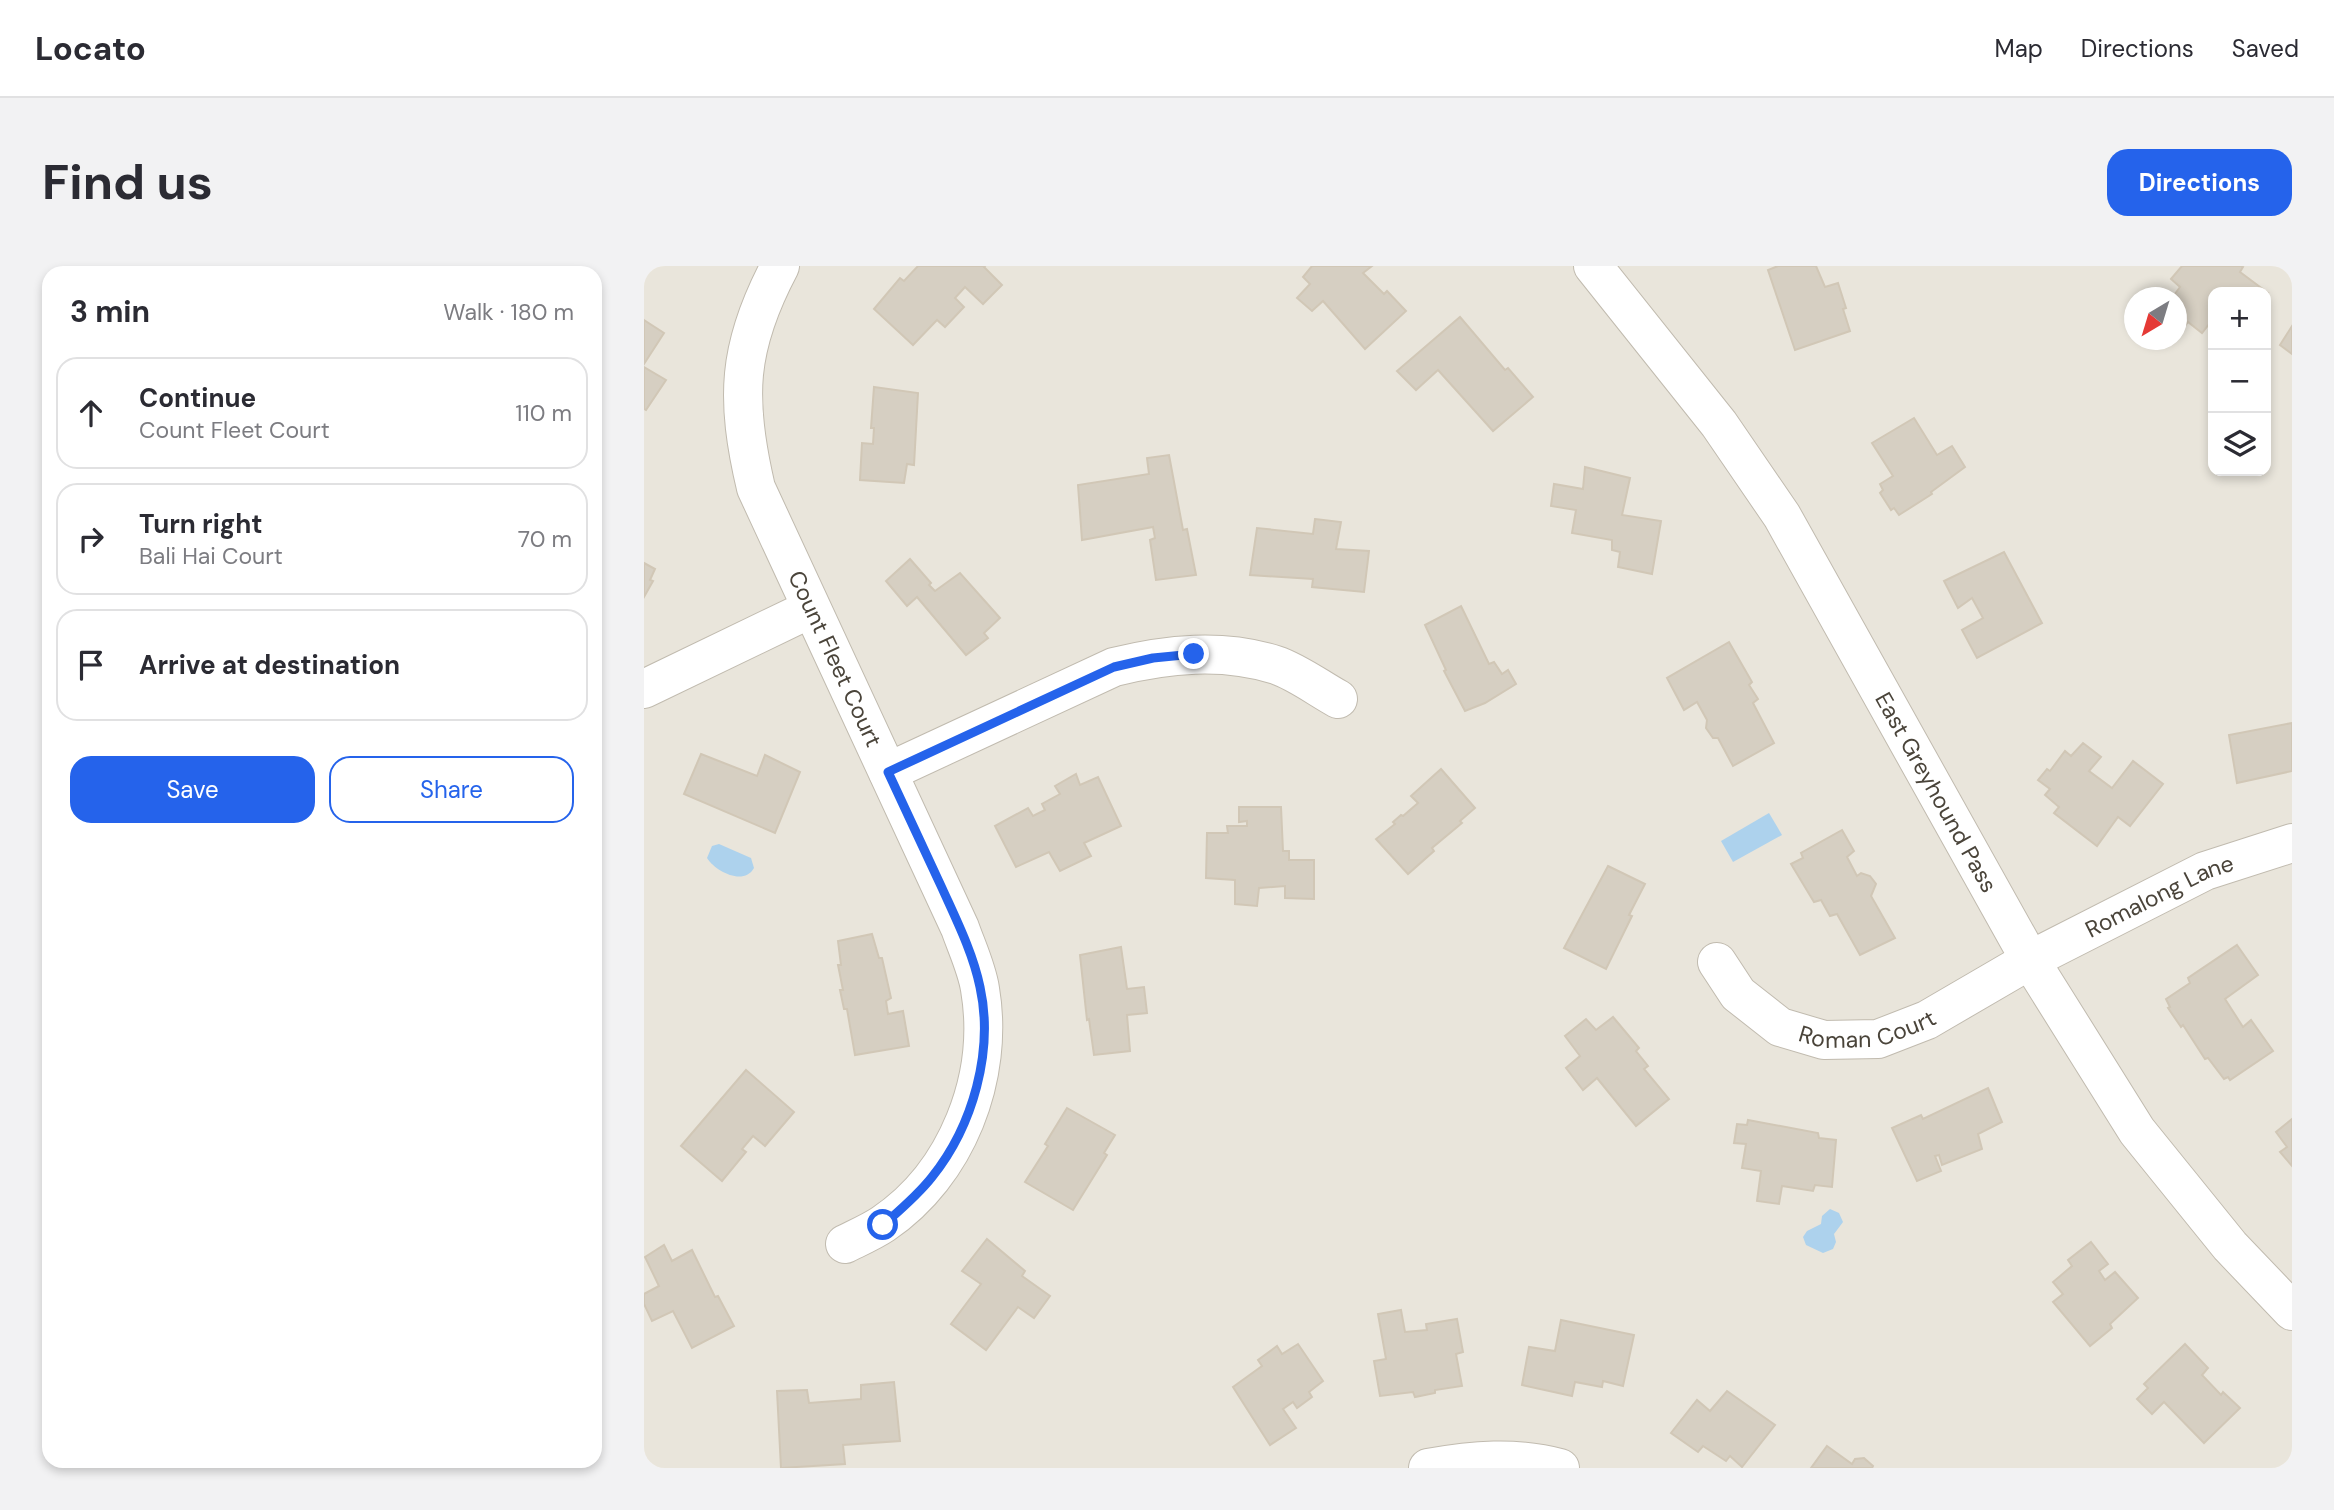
<!DOCTYPE html>
<meta charset="utf-8">
<style>
:root{--surface:#fff;--page:#f2f2f3;--text:#2b2b33;--muted:#7c7c81;--line:#e1e1e2;--accent:#2563eb}
body{margin:0;font-family:"DM Sans",sans-serif;background:var(--page);color:var(--text)}
.controls{position:absolute;right:21px;top:21px;display:grid;overflow:hidden;border-radius:14px;box-shadow:0 4px 10px #0003}
.controls button{width:63px;height:63px;display:grid;place-items:center;padding:0;border:0;border-bottom:2px solid var(--line);background:var(--surface);color:var(--text);font:35px sans-serif}
.compass{position:absolute;left:1480px;top:21px;width:63px;height:63px;border-radius:50%;background:var(--surface);box-shadow:0 4px 10px #0003;rotate:218deg}
.stop{position:absolute;width:21px;height:21px;margin:-16px;border:5px solid #2563eb;border-radius:50%;background:#fff}
.stop.end{background:#2563eb;border-color:#fff;box-shadow:0 2px 7px #0008}
.list{margin:0;padding:0;list-style:none}
h2{display:flex;justify-content:space-between;align-items:center;height:91px;margin:0;padding:0 28px;font-size:30px}
h2 small{font-size:23px;font-weight:400;color:var(--muted)}
.list li{display:grid;grid-template-columns:46px 1fr auto;gap:21px;align-items:center;box-sizing:border-box;height:112px;margin:0 14px 14px;padding:0 14px;border:2px solid var(--line);border-radius:21px}
.list b{display:block;font-size:26px;white-space:nowrap}
.list p{margin:0;font-size:23px;white-space:nowrap;color:var(--muted)}
.list em{font-size:23px;font-style:normal;color:var(--muted)}
.actions{display:flex;gap:14px;padding:21px 28px}
.actions a{flex:1;padding:16px 0;border:2px solid var(--accent);border-radius:21px;text-align:center;font-size:24px;color:var(--accent)}
.actions .main{background:var(--accent);color:#fff}
.icon{flex:none;width:38px;height:38px;fill:none;stroke:currentColor;stroke-width:2;stroke-linecap:round;stroke-linejoin:round}
.map{position:relative;flex:none;width:1648px;height:1202px;overflow:hidden;border-radius:21px}
header{display:flex;align-items:center;gap:42px;box-sizing:border-box;height:98px;padding:0 35px;background:var(--surface);border-bottom:2px solid var(--line)}
header strong{font-size:33px}
nav{display:flex;gap:38px;margin-inline-start:auto;font-size:24px}
.intro{display:flex;align-items:center;justify-content:space-between;box-sizing:border-box;height:168px;padding:0 42px}
h1{margin:0;font-size:49px}
.button{padding:18px 32px;border-radius:21px;background:var(--accent);color:#fff;font-size:24px;font-weight:700}
main{display:flex;gap:42px;padding:0 42px}
aside{flex:1;background:var(--surface);border-radius:21px;box-shadow:0 4px 10px #0003}
.map>svg:first-child{display:block}
.residential{fill:#e9e5db;fill-rule:evenodd}
.water{fill:#add2ed}
.building{fill:#d6cfc2;stroke:#d1c7b6;stroke-width:2}
.lines{fill:none;stroke-linecap:round;stroke-linejoin:round}
.minor-casing{stroke:#c1bbaf;stroke-width:40}
.minor{stroke:#fff;stroke-width:38}
.route{stroke:#2563eb;stroke-width:9}
.labels{text-anchor:middle;dominant-baseline:central;stroke-width:5;stroke-linejoin:round;paint-order:stroke}
.street-label{font-size:23px;fill:#4a443a;stroke:#fff}
</style>
<header>
<strong>Locato</strong>
<nav><a>Map</a><a>Directions</a><a>Saved</a></nav>
</header>
<div class="intro"><h1>Find us</h1><a class="button">Directions</a></div>
<main>
<aside>
<h2>3 min<small>Walk · 180 m</small></h2>
<ul class="list">
<li><svg class="icon" aria-label="ahead" viewBox="0 0 24 24"><path d="M12 20V5M6 11l6-6 6 6"/></svg><div><b>Continue</b><p>Count Fleet Court</p></div><em>110 m</em></li>
<li><svg class="icon" aria-label="right" viewBox="0 0 24 24"><path d="M7 20v-9h11M14 6l5 5-5 5"/></svg><div><b>Turn right</b><p>Bali Hai Court</p></div><em>70 m</em></li>
<li><svg class="icon" aria-label="arrive" viewBox="0 0 24 24"><path d="M6 21V4h12l-3 4 3 4H6"/></svg><div><b>Arrive at destination</b></div></li>
</ul>
<div class="actions"><a class="main">Save</a><a>Share</a></div>
</aside>
<div class="map">
<svg width="1648" height="1202" viewBox="0 0 1648 1202">
<rect width="100%" height="100%" fill="#f5f3ec"/>
<!-- residential -->
<path class="residential" d="M 0,0 L 1648,0 L 1648,1202 L 0,1202 ZM 1569,26 L 1622,26 L 1622,205 L 1569,205 ZM 1490,32 L 1532,32 L 1532,74 L 1490,74 Z"/>
<!-- water -->
<g class="water">
<polygon points="1125,547 1138,569 1089,596 1077,575"/>
<path d="M 75,578 L 107,592 L 110,602 C 100,620 72,606 63,592 L 68,580 Z"/>
<polygon points="1186,943 1195,947 1199,956 1190,968 1192,976 1189,983 1179,987 1162,979 1159,971 1163,965 1177,958 1178,950"/>
</g>
<!-- building -->
<g class="building">
<polygon points="274,0 341,0 340,1 358,19 339,38 321,21 311,32 320,41 301,61 293,54 269,79 230,43 256,12 260,15"/>
<polygon points="668,0 728,0 719,7 740,28 743,25 762,45 721,83 679,35 668,45 653,32 666,18 659,11"/>
<polygon points="1134,0 1172,0 1181,21 1194,17 1202,42 1199,43 1206,65 1151,84 1124,4"/>
<polygon points="1538,0 1597,0 1599,1 1596,6 1624,27 1622,30 1622,26 1569,26 1569,53 1558,67 1544,56 1540,61 1532,54 1532,32 1528,32 1536,21 1527,13"/>
<polygon points="816,51 861,104 864,102 889,131 849,165 794,104 772,124 753,105"/>
<polygon points="0,54 20,67 0,98"/>
<polygon points="1648,60 1648,88 1636,79"/>
<polygon points="0,101 22,114 2,144 0,143"/>
<polygon points="230,121 274,127 270,199 263,198 260,217 216,214 218,177 229,178 230,162 227,162"/>
<polygon points="1270,152 1293,189 1308,180 1321,201 1287,226 1288,228 1255,249 1250,242 1247,244 1236,227 1239,224 1236,218 1249,210 1228,177"/>
<polygon points="525,189 539,264 543,263 552,309 512,314 506,274 511,272 509,261 438,274 434,219 505,208 503,192"/>
<polygon points="941,201 986,212 978,249 1017,255 1008,308 974,301 976,286 968,284 968,274 928,267 932,244 907,240 910,218 939,223"/>
<polygon points="671,253 697,256 692,283 725,285 720,326 668,321 669,313 606,309 613,262 669,268"/>
<polygon points="1360,286 1398,357 1333,392 1318,364 1339,352 1328,332 1314,342 1300,315"/>
<polygon points="266,293 287,317 285,319 291,325 316,307 356,352 340,367 344,372 322,389 273,331 263,340 242,315"/>
<polygon points="0,297 11,303 6,314 9,315 0,331"/>
<polygon points="817,340 845,398 850,396 858,408 864,404 872,418 841,437 821,445 800,405 802,404 781,359"/>
<polygon points="1085,376 1108,416 1105,419 1114,433 1109,437 1130,477 1089,500 1074,472 1069,472 1062,462 1063,454 1053,436 1040,444 1023,412"/>
<polygon points="1648,457 1648,505 1593,517 1585,469"/>
<polygon points="1439,477 1457,491 1445,505 1468,522 1489,495 1519,518 1486,560 1474,551 1453,580 1410,547 1415,541 1401,529 1406,523 1394,514 1403,503 1406,505 1421,485 1427,490"/>
<polygon points="57,488 113,510 121,489 156,506 131,567 40,528"/>
<polygon points="797,503 831,542 816,555 818,557 788,582 790,585 764,608 732,573 751,558 749,556 757,549 759,550 774,537 767,530"/>
<polygon points="432,508 436,519 454,511 477,560 440,577 447,590 416,605 405,586 372,601 351,560 384,542 389,550 401,544 398,538 416,528 411,520"/>
<polygon points="595,541 637,541 639,585 645,585 645,594 670,594 670,633 641,632 641,620 615,622 613,640 591,638 591,614 562,612 563,567 584,567 583,560 603,560 603,555 595,556"/>
<polygon points="1198,564 1210,585 1203,591 1213,610 1217,607 1226,610 1232,618 1227,630 1251,672 1216,689 1193,648 1186,650 1177,634 1170,636 1147,598 1159,592 1157,587"/>
<polygon points="964,600 1001,618 985,649 988,650 962,703 920,682"/>
<polygon points="228,668 235,692 238,692 247,732 242,735 244,748 259,745 265,780 211,789 203,743 200,743 196,724 199,724 194,699 197,699 194,675"/>
<polygon points="1593,679 1614,709 1581,733 1599,761 1607,754 1629,785 1586,814 1584,811 1580,813 1564,792 1561,793 1539,759 1537,761 1524,742 1526,741 1522,733 1546,717 1544,712"/>
<polygon points="477,681 483,723 500,721 503,747 483,749 486,785 450,789 445,753 443,754 436,689"/>
<polygon points="969,751 995,782 992,785 1004,800 1000,803 1025,833 992,860 953,812 939,824 922,802 936,790 921,770 942,753 952,764"/>
<polygon points="102,804 150,846 121,880 109,870 98,883 102,886 78,915 37,880"/>
<polygon points="1344,822 1358,856 1334,868 1338,883 1298,899 1295,889 1291,890 1297,905 1273,915 1248,862 1277,849 1279,853"/>
<polygon points="423,842 471,869 460,887 463,889 429,944 381,916 404,880 401,878"/>
<polygon points="1648,853 1648,900 1636,886 1643,881 1632,866"/>
<polygon points="1104,854 1174,867 1175,872 1192,874 1188,921 1171,919 1169,925 1138,920 1135,938 1113,935 1117,905 1098,902 1102,878 1090,877 1093,858 1103,859"/>
<polygon points="343,973 381,1005 378,1010 406,1030 390,1052 374,1041 342,1084 307,1058 337,1018 318,1005"/>
<polygon points="1447,976 1464,998 1455,1005 1461,1014 1471,1006 1494,1032 1466,1058 1468,1062 1446,1080 1409,1036 1419,1028 1409,1016 1428,1000 1424,994"/>
<polygon points="20,979 28,995 48,984 71,1031 74,1030 90,1060 48,1082 29,1045 8,1055 0,1038 0,1028 15,1020 1,991"/>
<polygon points="757,1044 761,1066 783,1064 782,1058 813,1053 819,1086 812,1088 818,1120 791,1124 791,1127 771,1131 769,1126 736,1130 730,1095 742,1093 734,1048"/>
<polygon points="917,1054 990,1069 979,1120 959,1115 958,1121 931,1116 928,1130 878,1119 885,1081 911,1085"/>
<polygon points="654,1078 679,1115 665,1126 668,1131 653,1142 649,1136 639,1143 652,1162 626,1179 589,1121 618,1100 614,1094 633,1080 638,1088"/>
<polygon points="1541,1078 1564,1102 1558,1109 1577,1129 1579,1126 1596,1142 1560,1177 1520,1136 1508,1148 1493,1133 1504,1122 1500,1118"/>
<polygon points="250,1116 256,1175 199,1179 201,1198 137,1202 133,1125 163,1124 165,1137 217,1133 217,1119"/>
<polygon points="1083,1125 1131,1159 1098,1201 1086,1190 1082,1195 1059,1180 1054,1186 1027,1167 1053,1134 1066,1145"/>
<polygon points="1183,1180 1208,1198 1211,1193 1220,1192 1229,1200 1228,1202 1167,1202"/>
</g>
<g class="lines">
<defs>
<g id="minor">
<path id="s1" d="M 136,0 C 93,81 91,133 112,222 L 316,662 C 323,682 333,703 336,723 C 351,811 313,908 239,958 C 227,966 213,972 201,978"/>
<path id="s2" d="M 949,0 L 1075,158 L 1138,250 L 1386,694 L 1493,865 L 1586,980 L 1648,1045"/>
<polyline points="0,423 166,343"/>
<path d="M 244,506 L 470,401 C 523,388 578,382 632,399 C 653,406 674,422 694,433"/>
<path id="s3" d="M 1073,696 L 1094,728 L 1136,761 L 1180,774 L 1234,773 L 1283,754 L 1386,694 L 1561,605 L 1648,577"/>
<path d="M 784,1202 C 828,1194 872,1190 916,1202"/>
</g>
</defs>
<!-- minor casing -->
<use href="#minor" class="minor-casing"/>
<!-- minor -->
<use href="#minor" class="minor"/>
</g>
<g class="lines">
<!-- route -->
<path class="route" d="M 239,959 C 256,944 274,929 288,911 C 329,860 350,785 336,721 C 329,687 312,653 298,622 C 280,583 262,545 244,506 L 470,401 L 509,392 L 550,388"/>
</g>
<g class="labels">
<!-- street labels -->
<g class="street-label">
<text stroke="none"><textPath href="#s1" startOffset="418">Count Fleet Court</textPath></text>
<text stroke="none"><textPath href="#s2" startOffset="630">East Greyhound Pass</textPath></text>
<text stroke="none"><textPath href="#s3" startOffset="508">Romalong Lane</textPath></text>
<text stroke="none"><textPath href="#s3" startOffset="182">Roman Court</textPath></text>
</g>
</g>
</svg>
<div class="controls">
<button>+</button>
<button>−</button>
<button><svg class="icon" aria-label="layers" viewBox="0 0 24 24"><path d="M12 4l9 5-9 5-9-5zM3 14l9 5 9-5"/></svg></button>
</div>
<svg class="compass" viewBox="-18 -18 36 36"><path d="M0-13l5 13h-10z" fill="#e53935"/><path d="M0 13l5-13h-10z" fill="#7c7c81"/></svg>
<div class="stop" style="left:239px;top:959px"></div>
<div class="stop end" style="left:550px;top:388px"></div>
</div>
</main>
